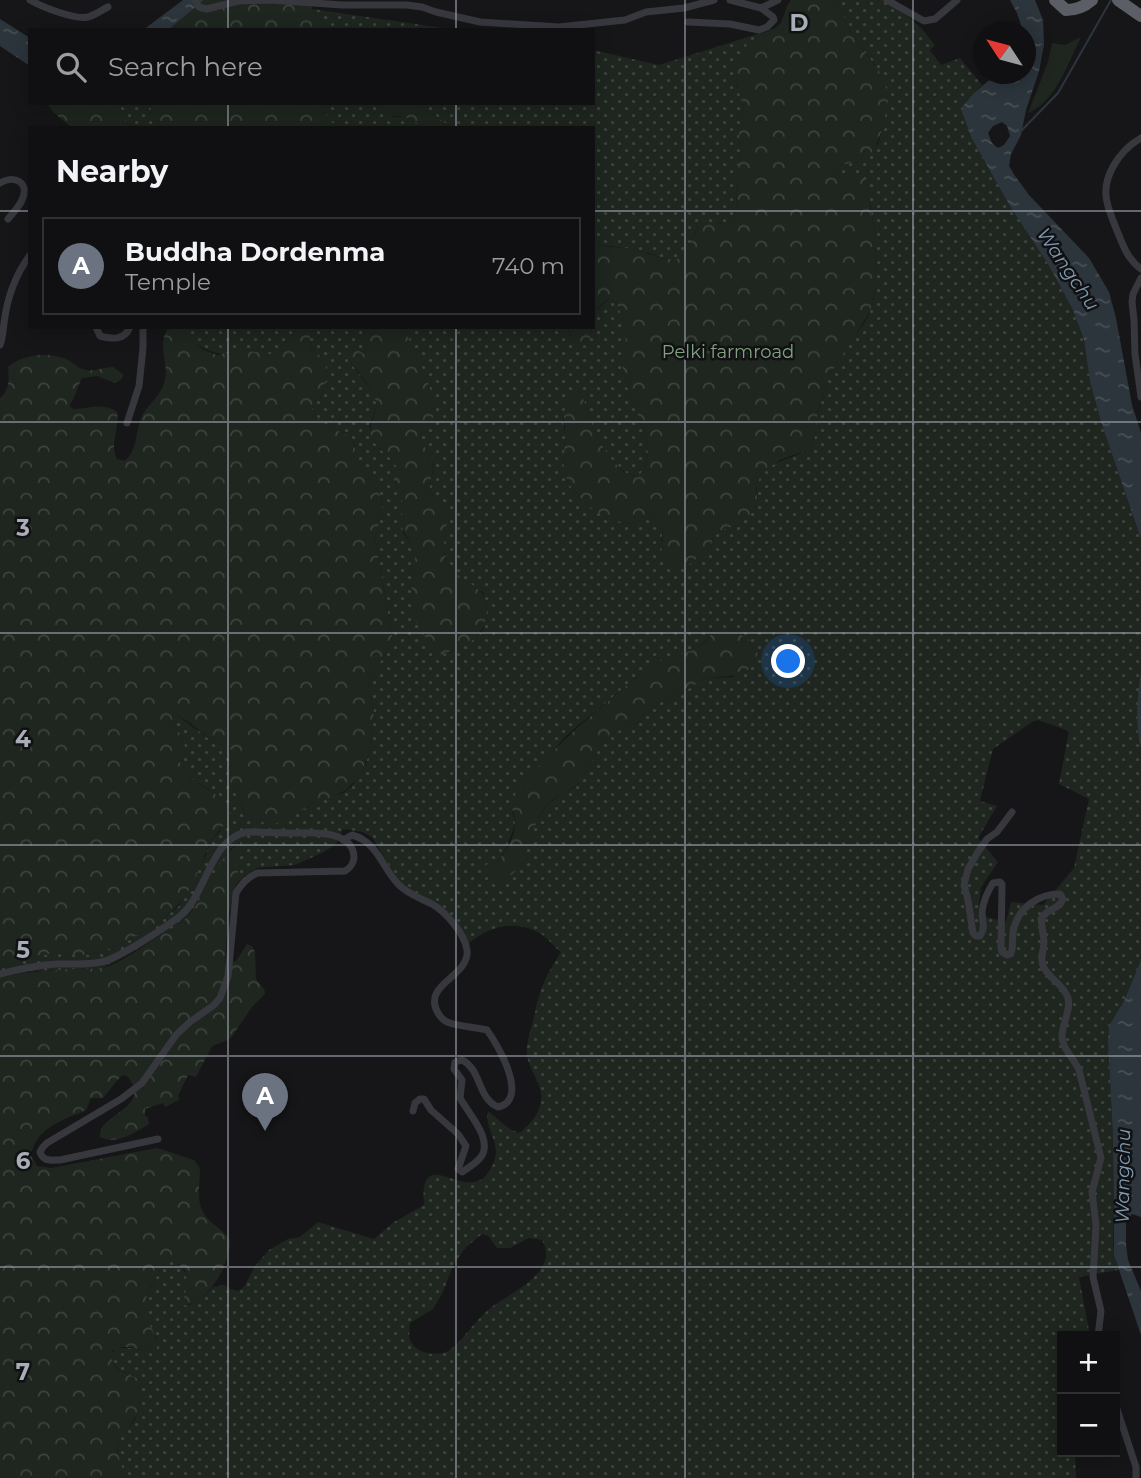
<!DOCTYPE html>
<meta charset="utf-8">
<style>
:root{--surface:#101012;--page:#1e1e20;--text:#f1f3f6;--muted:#9c9d9f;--line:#303032;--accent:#f2b134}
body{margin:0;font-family:Montserrat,sans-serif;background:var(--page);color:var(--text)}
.controls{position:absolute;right:21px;bottom:21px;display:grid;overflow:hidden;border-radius:0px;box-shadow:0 4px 18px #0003}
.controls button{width:63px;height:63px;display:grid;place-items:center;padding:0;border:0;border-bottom:2px solid var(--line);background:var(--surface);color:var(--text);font:35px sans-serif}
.compass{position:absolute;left:973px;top:21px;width:63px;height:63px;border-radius:50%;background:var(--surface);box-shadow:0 4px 18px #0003;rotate:306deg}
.you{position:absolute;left:789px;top:662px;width:24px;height:24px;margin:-18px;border:5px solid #fff;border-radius:50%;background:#1a73e8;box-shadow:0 0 0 10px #1a73e833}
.badge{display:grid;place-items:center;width:46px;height:46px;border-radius:50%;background:var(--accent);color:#fff;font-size:23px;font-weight:700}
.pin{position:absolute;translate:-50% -58px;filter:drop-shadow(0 2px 4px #0008)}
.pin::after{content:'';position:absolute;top:37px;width:24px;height:21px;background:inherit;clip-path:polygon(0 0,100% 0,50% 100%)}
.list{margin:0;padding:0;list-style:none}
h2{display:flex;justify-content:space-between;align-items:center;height:91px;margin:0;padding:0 28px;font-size:30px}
h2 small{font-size:23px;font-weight:400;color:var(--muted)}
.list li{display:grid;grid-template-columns:46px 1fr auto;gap:21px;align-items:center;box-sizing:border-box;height:98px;margin:0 14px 14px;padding:0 14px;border:2px solid var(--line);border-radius:0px}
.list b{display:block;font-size:26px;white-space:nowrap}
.list p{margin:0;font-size:23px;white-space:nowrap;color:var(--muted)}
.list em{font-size:23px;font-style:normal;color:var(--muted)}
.icon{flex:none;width:38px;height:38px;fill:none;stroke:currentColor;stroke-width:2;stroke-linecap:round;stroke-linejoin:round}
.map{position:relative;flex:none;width:1141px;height:1478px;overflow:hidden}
.search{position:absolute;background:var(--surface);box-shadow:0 4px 18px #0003;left:28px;top:28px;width:567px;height:77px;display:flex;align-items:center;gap:18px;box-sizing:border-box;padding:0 24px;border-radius:0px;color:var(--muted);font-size:26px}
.panel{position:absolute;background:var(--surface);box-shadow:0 4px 18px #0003;left:28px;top:126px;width:567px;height:203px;border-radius:0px}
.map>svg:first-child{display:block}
.grass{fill:url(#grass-dots);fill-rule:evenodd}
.forest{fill:url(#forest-crowns)}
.park{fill:#1e261f}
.water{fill:url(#water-ripples);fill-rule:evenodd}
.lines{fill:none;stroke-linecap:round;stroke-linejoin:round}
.stream{stroke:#2c353c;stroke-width:2}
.minor{stroke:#37383d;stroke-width:7}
.trunk{stroke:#5b5e65;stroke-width:12}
.grid{fill:none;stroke:#a8adb8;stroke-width:2;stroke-opacity:0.55}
.labels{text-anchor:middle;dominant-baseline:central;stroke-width:5;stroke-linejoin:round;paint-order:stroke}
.park-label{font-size:18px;fill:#7fa381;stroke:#111113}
.water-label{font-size:19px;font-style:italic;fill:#7f9bb3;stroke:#111113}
.grid-label{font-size:23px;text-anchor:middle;font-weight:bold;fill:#a8adb8;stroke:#111113;stroke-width:5;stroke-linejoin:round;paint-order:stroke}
</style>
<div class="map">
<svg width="1141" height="1478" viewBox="0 0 1141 1478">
<defs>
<pattern id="grass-dots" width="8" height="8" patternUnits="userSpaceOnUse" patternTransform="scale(1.75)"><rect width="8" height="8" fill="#1e261f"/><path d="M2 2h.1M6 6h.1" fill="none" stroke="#3c433d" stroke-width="1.8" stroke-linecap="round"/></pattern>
<pattern id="forest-crowns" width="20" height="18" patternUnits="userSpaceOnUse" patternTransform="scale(1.75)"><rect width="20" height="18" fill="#1e261f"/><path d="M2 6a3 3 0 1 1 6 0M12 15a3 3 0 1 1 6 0" fill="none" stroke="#3c433d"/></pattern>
<pattern id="water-ripples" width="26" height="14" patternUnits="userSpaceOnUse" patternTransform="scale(1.75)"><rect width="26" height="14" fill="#2c353c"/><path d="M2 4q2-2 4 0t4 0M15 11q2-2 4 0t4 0" fill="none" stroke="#485056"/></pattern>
</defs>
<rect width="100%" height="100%" fill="#161618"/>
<!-- grass -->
<g class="grass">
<path d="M 836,0 L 890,0 L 921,28 L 935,45 L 930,50 L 941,65 L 960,58 L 982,85 L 974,93 L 962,112 L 971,137 L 1011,206 L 1048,264 L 1073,310 L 1084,340 L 1090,382 L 1102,425 L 1141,539 L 1141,669 L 1137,718 L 1138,736 L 1141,749 L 1141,960 L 1124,1001 L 1110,1026 L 1108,1034 L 1113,1137 L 1113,1246 L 1118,1270 L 1079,1277 L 1090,1336 L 1062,1336 L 1062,1452 L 1075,1452 L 1076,1478 L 123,1478 C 123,1467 116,1456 118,1445 C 120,1433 132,1427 136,1417 C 139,1408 143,1387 139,1379 C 126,1372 113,1371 111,1354 L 116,1348 L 135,1348 L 152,1353 L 157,1339 C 153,1331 147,1323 144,1314 C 141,1300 158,1275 165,1262 L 174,1262 C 193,1273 186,1287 188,1306 L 205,1295 L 213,1287 L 224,1285 L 230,1289 L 238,1291 L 244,1287 L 255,1266 L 269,1250 L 288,1239 L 300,1237 L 318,1222 L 374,1239 L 394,1222 L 424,1205 C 418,1133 477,1221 495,1158 C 500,1142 484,1128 488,1111 C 498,1118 508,1131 520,1133 C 536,1119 548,1103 537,1081 C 534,1073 528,1064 527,1055 C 526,1040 531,1031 534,1017 C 536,1010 536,1003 539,996 C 544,979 552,966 561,952 C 554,947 548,938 541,934 C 515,919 491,926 469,943 L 458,925 L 399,882 L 372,837 L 363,832 L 343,829 L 336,844 L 324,852 L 295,865 L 257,868 L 247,874 L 236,884 C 240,875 236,871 235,862 L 250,845 L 250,842 L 239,843 L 230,849 L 217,870 L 196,906 L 186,918 L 175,927 L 115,962 L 102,968 L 35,971 L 0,977 L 0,967 L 42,955 L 56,953 L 86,955 L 104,951 L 131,939 L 167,916 L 179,906 L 206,855 L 211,840 L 220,831 L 230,810 C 225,804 219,797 213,793 C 197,780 188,782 179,761 C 184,745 187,741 174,727 L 178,716 L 208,738 L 232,750 L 232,762 L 228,771 L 230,783 L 239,798 L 244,814 L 301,812 L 314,802 L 343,793 L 352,786 L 366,763 L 369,754 L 374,711 L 368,686 L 370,678 L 386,653 L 392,636 L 375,536 L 383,511 L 380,494 L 373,481 L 364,474 L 359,468 L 355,446 L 353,442 L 345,434 L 333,429 L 319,420 L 312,409 L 314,402 L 322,397 C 325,382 331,370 320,356 C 317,353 314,351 311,347 L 310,334 L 295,330 L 278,355 C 236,354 209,363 178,328 L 174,327 L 364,327 C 364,336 367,344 366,353 L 346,357 L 373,392 L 377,406 L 369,427 L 379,449 L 389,455 L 397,467 L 398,471 L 395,483 L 402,499 L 404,510 L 403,533 L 412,545 L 416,558 L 411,596 L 449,653 L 467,644 L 481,633 L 483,629 L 487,606 L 483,592 L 456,575 L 447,562 L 443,546 L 446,528 L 442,504 L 430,492 C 429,484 433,477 433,468 C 434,457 426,449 420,441 L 423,429 L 419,362 L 403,327 L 568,327 L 570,336 L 590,340 L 595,311 L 609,299 L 616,303 L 619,308 L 624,323 L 626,335 L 623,371 L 630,397 L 645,432 L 648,453 L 646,466 L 639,477 L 626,473 L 610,458 L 595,433 L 581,392 L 576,391 C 572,399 566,407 564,416 C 562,422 565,430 565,437 C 565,447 563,459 564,469 C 569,497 600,518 627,523 C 638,525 646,516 658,516 L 663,529 L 661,541 L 694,561 L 711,544 L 714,536 L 719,531 L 737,525 L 758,497 C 748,456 801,464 812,443 C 818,433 815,422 818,412 C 821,400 826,388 829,376 C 836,352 863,333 871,309 C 875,298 878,277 877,266 C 877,259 874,252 874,245 C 874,238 875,232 874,224 C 872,215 870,208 870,198 L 836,176 L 839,165 L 859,162 L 878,144 L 883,127 L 875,65 L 855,40 ZM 712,628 L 739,633 L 734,677 L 706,678 L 683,692 L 662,701 L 646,713 L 641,720 L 606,737 L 579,783 L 574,788 L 560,795 L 547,805 L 497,882 L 486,865 L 496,863 L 505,851 L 514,828 L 515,822 L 512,811 C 527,789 541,764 559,744 C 569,732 583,722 596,711 C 615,695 634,678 656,664 C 673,653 708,654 712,628 ZM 1038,720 L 1069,731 L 1059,784 L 1089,799 L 1074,868 L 1043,905 L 1011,902 L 1006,922 L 978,915 L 981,887 L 998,862 L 978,838 L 997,806 L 980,801 L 993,749 L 1032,722 ZM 482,1234 L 488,1236 L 497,1248 L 510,1248 L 529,1238 L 542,1240 C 561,1273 508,1293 488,1310 C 474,1322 465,1338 450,1350 C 438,1357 417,1355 410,1340 C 408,1334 410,1329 410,1323 L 433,1309 L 443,1292 L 453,1266 L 464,1249 Z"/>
<polygon points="312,9 457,30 330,30"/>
<path d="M 767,31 C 740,44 742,59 736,85 L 740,92 L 743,107 L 739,132 L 740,153 L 736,191 L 737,205 L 736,212 L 728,222 L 724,224 L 717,223 L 698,227 C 693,234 686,256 679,259 C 671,263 660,257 652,254 C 632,248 614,246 593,245 L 593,128 L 452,128 L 437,117 L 413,103 L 593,103 L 593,50 L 659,65 Z"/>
<polygon points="117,103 148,103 161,128 130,128"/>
<polygon points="323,103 375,103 377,107 394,117 405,117 417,122 424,128 340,128 330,121 322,109"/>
</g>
<!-- forest -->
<g class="forest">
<polygon points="204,0 312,0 312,9 330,30 168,30"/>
<path d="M 791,0 L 836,0 L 855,40 L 879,71 L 889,95 L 883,127 L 873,154 L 859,162 L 839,165 L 836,176 L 842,179 L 850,173 L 857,174 L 864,178 L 869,184 L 870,209 L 874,224 L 875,237 L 874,244 L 877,267 L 877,282 L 871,309 L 856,335 L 830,374 L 818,410 L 816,425 L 817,429 L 812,443 L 807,450 L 780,460 L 761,474 L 756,489 L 758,504 L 754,511 L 737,525 L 719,531 L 714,536 L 711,544 L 694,561 L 686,567 L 672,565 L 661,555 L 663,529 L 658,516 C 648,516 641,523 632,523 C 605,524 568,495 564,469 C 563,458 565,447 565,437 C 565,418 560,406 575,391 L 581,392 L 595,433 L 610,458 L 625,473 L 638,477 L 646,466 L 648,453 L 645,432 L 630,397 L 623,371 L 622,364 L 626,335 L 624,323 L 619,308 L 616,303 L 609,299 C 601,304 596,308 593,316 L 593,245 L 634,249 L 665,259 L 678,259 L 681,258 L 688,247 L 698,227 L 707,222 L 724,224 L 728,222 L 736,212 L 737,205 L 736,191 L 740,153 L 739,132 L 743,107 L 736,82 L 736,68 L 740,55 L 746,46 L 759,35 L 775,28 L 781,23 L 787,6 Z"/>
<polygon points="47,103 117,103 130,128 72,128 53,112"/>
<path d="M 148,103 L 323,103 C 321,115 331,122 340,128 L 161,128 Z"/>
<path d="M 375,103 L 413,103 L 437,117 L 452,128 C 444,128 431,130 424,128 C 417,125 412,118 404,117 C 389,114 385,119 375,103 Z"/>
<path d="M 169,327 L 178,328 L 202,349 L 217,355 L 241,350 L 278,355 L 295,330 L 301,328 L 310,334 L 311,348 C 314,351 317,353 320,356 C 331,370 325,382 322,397 L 314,402 L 312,409 L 319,420 L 333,429 L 345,434 L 353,442 L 357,455 L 359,468 L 364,474 L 373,481 L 379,491 L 383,511 L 375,537 L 392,636 L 386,653 L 370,678 L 368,686 L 374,711 L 369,754 L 359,777 L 346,790 L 332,797 L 314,802 L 291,818 L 275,824 L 253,821 L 244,813 L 239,798 L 230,783 L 228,771 L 232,762 L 232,750 L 208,738 L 190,723 L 178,716 L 174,727 L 179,732 L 185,746 L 179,761 L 191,779 L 215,794 L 228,807 L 231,813 L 228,820 L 211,840 L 198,872 L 184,899 L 167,916 L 131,939 L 104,951 L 86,955 L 56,953 L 42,955 L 0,967 L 0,398 C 10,390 9,379 8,367 C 23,354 48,352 66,359 C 73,362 78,369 86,370 C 94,372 104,367 113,367 L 123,374 C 123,379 120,381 115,383 L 97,376 L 82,378 C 77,387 76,397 70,404 L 70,407 L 74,409 C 89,409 103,402 117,412 C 120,429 109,444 117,459 L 125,461 C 139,447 135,432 142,416 C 149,402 161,397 165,380 C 169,362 156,344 169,327 Z"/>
<path d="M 364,327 L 403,327 C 412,348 437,391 434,414 C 432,424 422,427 421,436 C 420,445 430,451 432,460 C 435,471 429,481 430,492 C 433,497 439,499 442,503 C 454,519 438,544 447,562 C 455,577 469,580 480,591 C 485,595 487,604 487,611 C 484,640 465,648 439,655 C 425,637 410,620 411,596 C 411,584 416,570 415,557 C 414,544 404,535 399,522 C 405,508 405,503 395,490 L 397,467 C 390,455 377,450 372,438 C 367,425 375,419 376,407 C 378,391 355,369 346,357 L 346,349 L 352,347 L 364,354 L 366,353 C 367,344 364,336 364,327 Z"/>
<path d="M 568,327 L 592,327 L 590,340 L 587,346 C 575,344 571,339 568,327 Z"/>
<path d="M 712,628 C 731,631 754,634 758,656 L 747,671 L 741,675 L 706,678 L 683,692 L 662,701 L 646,713 L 641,720 L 606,737 L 579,783 C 570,792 556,795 547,805 C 526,828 532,873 497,882 L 485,865 L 496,863 C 505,854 517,834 515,820 C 514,812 510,808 513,799 C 518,788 528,778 536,769 C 558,745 581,724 606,703 C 621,690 640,674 657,663 C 673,653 710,653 712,628 Z"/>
<path d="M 246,841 L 250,842 L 250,845 L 235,862 L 239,876 L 233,894 L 228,918 L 225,964 L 236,961 L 247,944 L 252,946 L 255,952 L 256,979 C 259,985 265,986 265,994 L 252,1007 L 231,1038 C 225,1043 216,1042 211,1048 L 196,1077 L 188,1075 L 178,1096 L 179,1100 L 165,1107 L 163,1103 L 145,1109 L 145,1116 L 148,1118 L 149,1124 L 146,1126 C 132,1134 116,1145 100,1137 C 97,1113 154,1109 127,1076 L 123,1075 C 114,1082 110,1091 103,1098 L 91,1098 L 86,1110 L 82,1112 C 60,1121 36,1129 31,1155 L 37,1166 L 51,1168 L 157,1148 L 194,1160 L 200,1168 C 200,1187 194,1206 210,1221 C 218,1228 225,1232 230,1241 C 229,1267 210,1299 185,1306 L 183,1303 L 187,1283 L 185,1270 L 174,1262 L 165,1262 C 155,1280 138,1301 148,1321 C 152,1330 158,1338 157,1348 L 152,1353 C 139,1349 123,1343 112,1351 C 110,1371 125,1372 139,1379 L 142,1386 L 138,1413 L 118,1443 L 117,1451 L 122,1467 L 123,1478 L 0,1478 L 0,977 C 23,972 46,971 69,969 C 80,969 91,969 102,968 C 119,965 142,946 158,937 C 165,932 173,928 181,923 C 206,903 217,848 246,841 Z"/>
</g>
<!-- park -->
<path class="park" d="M 1081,37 C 1069,61 1055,103 1028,113 L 1048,62 L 1052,43 L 1065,45 Z"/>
<!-- water -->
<g class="water">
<polygon points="183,0 204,0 168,30 143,30"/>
<path d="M 1010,0 L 1035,0 L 1043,20 L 1044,45 L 1039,71 L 1026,110 L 1021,135 L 1011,154 L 1009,166 L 1015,176 L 1029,195 L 1089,258 L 1109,292 L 1116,318 L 1132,405 L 1141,433 L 1141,539 L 1102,425 L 1090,382 L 1084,340 L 1073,310 L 1048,264 L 1010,206 L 971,137 L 962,112 L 963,106 L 974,93 L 988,81 L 1004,74 L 1026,74 L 1026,32 L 1023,31 L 1017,13 ZM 1002,122 L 1007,126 L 1010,136 L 1004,145 L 998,148 L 992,143 L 988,133 L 993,126 Z"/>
<polygon points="0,19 30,38 30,66 0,46"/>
<path d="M 1141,669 L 1141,749 C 1134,723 1138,695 1141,669 Z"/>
<polygon points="1141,960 1141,1217 1132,1214 1126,1222 1126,1244 1128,1260 1141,1291 1141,1335 1114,1255 1113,1137 1108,1041 1109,1026 1124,1001"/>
</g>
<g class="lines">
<!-- stream -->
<polyline class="stream" points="1021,131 1058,93 1111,0"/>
<!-- minor -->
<g class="minor">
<path d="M 30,0 C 42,7 75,20 88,17 C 95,15 102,10 108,7"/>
<polyline points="195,0 199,7 207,9 238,1 271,0 342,5 407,5 422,7 436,12 480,22 559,27 625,20 646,12 684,8 714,0"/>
<polyline points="730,0 761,8 778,0"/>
<polyline points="887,0 924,21 935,19 957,0"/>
<polyline points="688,22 730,24 759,30 767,27 774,20 773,17 761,8"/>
<path d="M 1141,138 C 1120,150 1101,177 1107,202 C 1109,212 1114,223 1118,233 C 1124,248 1128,259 1141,269"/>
<path d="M 0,183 C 15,174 30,183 22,200 C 19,207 13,213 8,219"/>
<polyline points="1141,278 1133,294 1132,302 1134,320 1135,354 1141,397"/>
<path d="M 96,327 L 100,336 C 112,339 124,341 130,327"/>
<path d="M 0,345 C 3,337 3,331 4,323 C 7,299 16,274 30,255"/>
<polyline points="127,423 139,386 143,348 143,327"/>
<path d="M 1012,812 L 997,832 L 987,839 L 978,852 L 968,869 L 964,885 L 968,900 L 973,933 L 976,936 L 980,936 C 986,928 982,922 982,912 C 983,902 988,891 993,883 L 1000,882 L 1002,884 L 1001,948 L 1002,952 L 1007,955 L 1011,953 L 1012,950 C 1013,943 1012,935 1014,928 C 1019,907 1039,894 1060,894 L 1063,899 C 1059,910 1047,908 1041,919 C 1042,926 1043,934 1044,941 C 1044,951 1039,959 1044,968 C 1050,979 1064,985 1068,998 C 1071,1011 1062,1024 1062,1036 C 1062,1049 1074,1058 1079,1070 L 1101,1158 L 1092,1192 L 1096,1225 L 1093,1277 L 1101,1311 L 1098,1336"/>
<path d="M 343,840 L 352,835 C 378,842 382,868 399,885 C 408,894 420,898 432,904 C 446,912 465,934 467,950 C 470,977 421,984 438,1013 C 441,1018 444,1022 450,1023 C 462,1027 475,1027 487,1030 C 498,1045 530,1100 498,1107 C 477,1098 482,1070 462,1060 L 455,1062 L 454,1069 L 462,1080 L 460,1098 C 468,1113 495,1141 480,1158 C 475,1164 468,1168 462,1172 L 458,1169 L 466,1146 L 458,1134 L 431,1110 L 424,1099 L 420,1099 L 415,1103 L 413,1111"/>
<path d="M 0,974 C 19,969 38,965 58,964 C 72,964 86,965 101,962 C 118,959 164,928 179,917 C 207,895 209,839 247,832 C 262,832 278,833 293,833 C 311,833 354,829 354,858 C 353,865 350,868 345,871 L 257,873 C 247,878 242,883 236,893 L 228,976 L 220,998 L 214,1005 L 190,1022 L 176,1035 L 142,1083 L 121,1099 L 47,1143 L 43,1147 L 40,1152 C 43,1162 51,1160 60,1160 L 158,1139"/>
<polyline points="1115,1403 1136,1467 1136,1478"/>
</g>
<!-- trunk -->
<g class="trunk">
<path d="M 1055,0 L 1066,10 C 1076,10 1084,7 1092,0"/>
<polyline points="1118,0 1141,16"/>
</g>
</g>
<!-- grid -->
<path class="grid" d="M 228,0 L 228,30M 456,0 L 456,30M 685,0 L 685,1478M 913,0 L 913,1478M 228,103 L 228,128M 456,103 L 456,128M 0,211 L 30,211M 593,211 L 1141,211M 228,327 L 228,1478M 456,327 L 456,1478M 0,422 L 1141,422M 0,633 L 1141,633M 0,845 L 1141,845M 0,1056 L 1141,1056M 0,1267 L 1141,1267"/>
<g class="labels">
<!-- park labels -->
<g class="park-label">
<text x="728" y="352">Pelki farmroad</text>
</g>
<!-- water labels -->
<g class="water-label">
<text transform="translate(1068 269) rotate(56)">Wangchu</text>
<text transform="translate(1123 1176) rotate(-89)">Wangchu</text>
</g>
</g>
<g class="grid-label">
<text x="799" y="31">D</text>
<text x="23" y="536">3</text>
<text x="23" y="747">4</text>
<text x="23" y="958">5</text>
<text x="23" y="1169">6</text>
<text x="23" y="1380">7</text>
</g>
</svg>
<div class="controls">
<button>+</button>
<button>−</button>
</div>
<svg class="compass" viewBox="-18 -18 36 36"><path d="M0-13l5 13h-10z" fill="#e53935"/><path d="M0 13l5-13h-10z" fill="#9c9d9f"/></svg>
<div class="you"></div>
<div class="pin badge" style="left:265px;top:1131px;background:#6b7280">A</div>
<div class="search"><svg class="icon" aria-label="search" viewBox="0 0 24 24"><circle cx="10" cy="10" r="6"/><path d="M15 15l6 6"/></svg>Search here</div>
<section class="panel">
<h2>Nearby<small></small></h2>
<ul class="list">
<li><span class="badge" style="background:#6b7280">A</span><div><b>Buddha Dordenma</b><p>Temple</p></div><em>740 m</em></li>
</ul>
</section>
</div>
